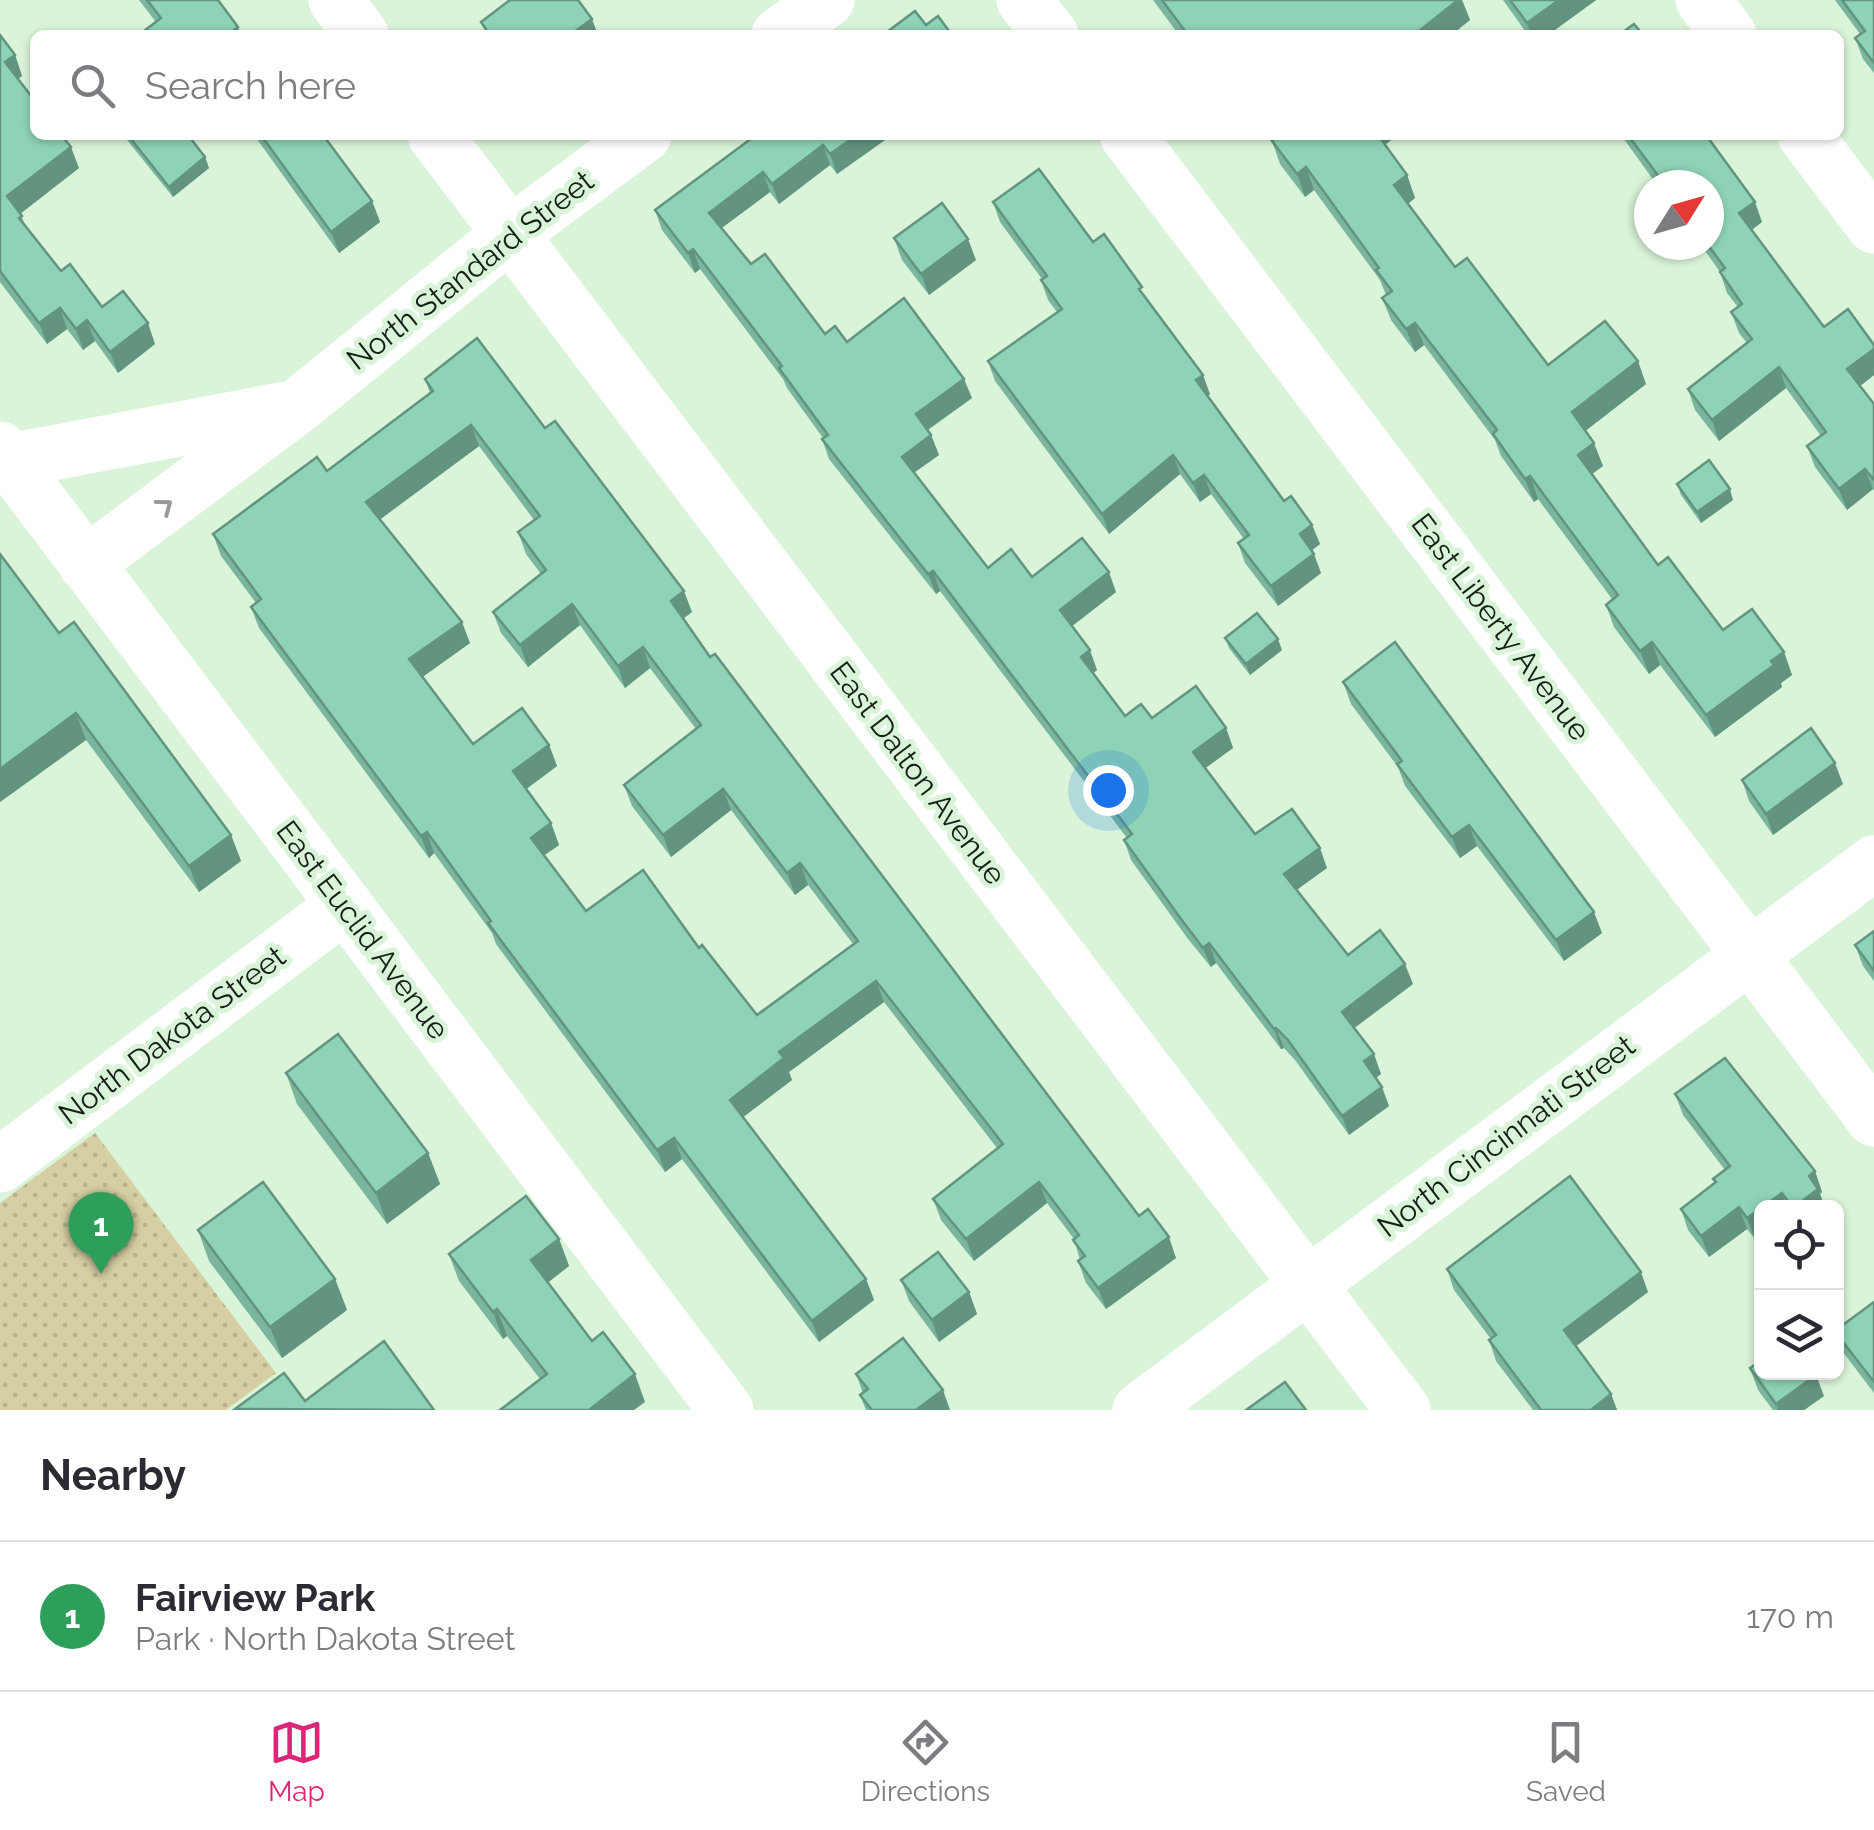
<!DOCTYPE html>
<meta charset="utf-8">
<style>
:root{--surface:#fff;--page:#f7f7f7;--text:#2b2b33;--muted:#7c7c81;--line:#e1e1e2;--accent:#db2777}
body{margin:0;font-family:Raleway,sans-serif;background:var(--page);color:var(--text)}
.controls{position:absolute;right:30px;bottom:30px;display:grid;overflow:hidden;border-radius:15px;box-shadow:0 2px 8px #0004}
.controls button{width:90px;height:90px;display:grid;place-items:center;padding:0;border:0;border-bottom:2px solid var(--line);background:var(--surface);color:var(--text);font:50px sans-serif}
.compass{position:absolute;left:1634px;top:170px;width:90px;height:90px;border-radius:50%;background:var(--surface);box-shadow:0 2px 8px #0004;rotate:53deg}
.you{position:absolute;left:1108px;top:790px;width:35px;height:35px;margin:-25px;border:8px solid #fff;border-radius:50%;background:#1a73e8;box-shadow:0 0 0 15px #1a73e833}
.badge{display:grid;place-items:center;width:65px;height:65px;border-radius:50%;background:var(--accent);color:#fff;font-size:32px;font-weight:700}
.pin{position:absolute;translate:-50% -82px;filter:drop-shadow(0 2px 5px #0008)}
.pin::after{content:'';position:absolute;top:52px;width:35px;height:30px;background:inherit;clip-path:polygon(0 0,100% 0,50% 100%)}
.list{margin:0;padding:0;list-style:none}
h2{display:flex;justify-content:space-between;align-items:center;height:130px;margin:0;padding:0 40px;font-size:42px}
h2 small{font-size:32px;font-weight:400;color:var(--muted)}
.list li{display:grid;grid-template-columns:65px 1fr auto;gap:30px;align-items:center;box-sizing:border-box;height:150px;padding:0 40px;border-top:2px solid var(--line)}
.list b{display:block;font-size:38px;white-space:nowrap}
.list p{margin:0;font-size:32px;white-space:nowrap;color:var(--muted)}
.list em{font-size:32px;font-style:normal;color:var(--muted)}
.icon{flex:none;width:55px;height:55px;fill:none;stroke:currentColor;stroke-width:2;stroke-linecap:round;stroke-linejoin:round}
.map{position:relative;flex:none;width:1874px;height:1410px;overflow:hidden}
.search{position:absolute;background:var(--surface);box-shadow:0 2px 8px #0004;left:30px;right:30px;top:30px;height:110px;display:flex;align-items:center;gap:25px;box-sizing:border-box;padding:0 35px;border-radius:15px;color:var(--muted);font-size:38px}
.sheet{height:280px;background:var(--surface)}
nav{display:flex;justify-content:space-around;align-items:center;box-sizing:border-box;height:140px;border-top:2px solid var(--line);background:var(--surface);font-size:28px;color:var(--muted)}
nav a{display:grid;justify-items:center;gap:5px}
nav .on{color:var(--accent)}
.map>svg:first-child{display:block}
.park{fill:url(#park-dots)}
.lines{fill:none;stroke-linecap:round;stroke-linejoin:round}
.minor{stroke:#fff;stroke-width:55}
.wall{fill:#7ab59d;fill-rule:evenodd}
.shaded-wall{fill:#63947f}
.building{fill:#8ed3b6;stroke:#63947f;stroke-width:2.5;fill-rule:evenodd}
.oneway{stroke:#969a96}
.labels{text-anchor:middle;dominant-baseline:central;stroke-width:10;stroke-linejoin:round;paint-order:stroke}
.street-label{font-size:30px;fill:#161f16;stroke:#daf4d9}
</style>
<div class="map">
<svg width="1874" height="1410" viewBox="0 0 1874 1410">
<defs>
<pattern id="park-dots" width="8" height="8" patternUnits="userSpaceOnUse" patternTransform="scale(2.5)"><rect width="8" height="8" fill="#d6cfa3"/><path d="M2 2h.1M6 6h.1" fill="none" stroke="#b7b18c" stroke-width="1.8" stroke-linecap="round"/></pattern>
</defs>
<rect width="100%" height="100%" fill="#daf4d9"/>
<!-- park -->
<polygon class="park" points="95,1133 276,1373 226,1410 0,1410 0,1203"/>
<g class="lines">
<!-- minor -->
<g class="minor">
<polyline points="336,0 361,35"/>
<polyline points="1024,0 1051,35"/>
<polyline points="1703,0 1729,35"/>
<polyline points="779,35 827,0"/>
<polyline points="435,135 1403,1410"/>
<polyline points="1127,135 1874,1119"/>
<polyline points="1805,135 1874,226"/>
<polyline points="0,449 726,1410"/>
<polyline points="9,461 286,409"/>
<polyline points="86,564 298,406 509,235 644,135"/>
<polyline points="0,1165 345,905"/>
<polyline points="1140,1410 1874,863"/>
</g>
</g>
<!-- wall -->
<g class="wall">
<polygon points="139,0 218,0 241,35 146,35 144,31 156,22"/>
<polygon points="1153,0 1462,0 1470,20 1451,35 1179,35"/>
<polygon points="1503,0 1596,0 1548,35 1528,35"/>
<polygon points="1835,0 1874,0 1874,73 1863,59 1855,38 1860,34"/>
<polygon points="0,35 15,55 22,76 18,79 79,168 20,213 26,227 61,271 102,307 155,344 118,373 95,341 83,350 67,329 47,344 0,282"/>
<polygon points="123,135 188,135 205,157 209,168 173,197"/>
<polygon points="254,135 323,135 372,201 380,222 339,253"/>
<polygon points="756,135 892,135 837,174 830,165 779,204 770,192 722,228 751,264 825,334 972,398 928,430 931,435 939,455 914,473 988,568 1116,592 1072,626 1097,670 1093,673 1125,716 1152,718 1226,728 1233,748 1205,768 1255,834 1327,868 1296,890 1348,955 1413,984 1354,1028 1381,1074 1376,1078 1389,1106 1349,1135 1295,1060 1284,1048 1281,1049 1216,963 1211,967 1188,939 1131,860 1124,840 1127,838 940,591 936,594 829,459 822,439 823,438 787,388 783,379 700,269 695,273 662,230 655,210"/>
<polygon points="1267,135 1398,135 1385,145 1407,175 1415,198 1408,204 1455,267 1548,365 1646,384 1585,431 1603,466 1592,474 1658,565 1723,630 1784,652 1792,675 1781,683 1782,687 1715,737 1660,665 1649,674 1614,627 1606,605 1612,599 1538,499 1534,502 1501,456 1495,440 1424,345 1415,352 1391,320 1382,298 1386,295 1380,280 1314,190 1305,197 1280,164 1272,141"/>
<polygon points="1621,135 1706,135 1762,222 1752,230 1824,327 1874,345 1874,375 1860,386 1874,404 1874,491 1873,489 1847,510 1815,467 1807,446 1821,436 1786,388 1719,441 1695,410 1688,389 1747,343 1739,333 1731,312 1738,307 1727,293 1720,272 1701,245 1709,245 1709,185 1657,185"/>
<polygon points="993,202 1093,242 1147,301 1210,394 1208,396 1284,501 1312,525 1320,544 1311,551 1321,573 1278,606 1245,563 1238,543 1244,539 1211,494 1200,502 1180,474 1109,534 995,381 988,361 1057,312 1048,300 1041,280 1042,279 1000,222"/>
<polygon points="894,238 976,260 929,295 902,260"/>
<path d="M 425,379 L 545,428 L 692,612 L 683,619 L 710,657 L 1139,1216 L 1176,1258 L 1106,1309 L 1086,1283 L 1078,1261 L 1080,1260 L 1074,1239 L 1047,1203 L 974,1261 L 941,1220 L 933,1199 L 997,1148 L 884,1002 L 789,1072 L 792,1080 L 743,1117 L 866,1279 L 874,1300 L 819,1342 L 682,1159 L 665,1172 L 496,944 L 492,933 L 434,853 L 429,858 L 259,628 L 251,607 L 256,603 L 221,556 L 213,534 L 327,471 L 430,393 ZM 479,446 L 534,520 L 518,532 L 526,554 L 541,574 L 493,612 L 501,633 L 528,667 L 580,625 L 625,688 L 650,668 L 696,729 L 624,785 L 632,806 L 671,857 L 731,810 L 795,895 L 808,885 L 853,944 L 757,1015 L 699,948 L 586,911 L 544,855 L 559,845 L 551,823 L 526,789 L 557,766 L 549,745 L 473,744 L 422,677 L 470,643 L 380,519 Z"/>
<polygon points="1677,484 1733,500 1701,523 1681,495"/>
<polygon points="0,554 59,633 231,835 241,861 199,892 86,740 0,802"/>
<polygon points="1225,638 1282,650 1250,675 1229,648"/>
<polygon points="1343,682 1602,933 1564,961 1477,846 1460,858 1405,786 1398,767 1351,704"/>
<polygon points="1742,780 1843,784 1773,835 1749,801"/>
<polygon points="1874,931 1874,981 1863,966 1855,945"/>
<polygon points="286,1073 428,1153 440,1184 387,1224 297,1104"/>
<polygon points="1675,1094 1815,1171 1822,1192 1820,1194 1825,1208 1762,1208 1762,1234 1755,1239 1747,1229 1709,1257 1688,1230 1681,1209 1715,1183 1713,1179 1725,1170 1683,1115"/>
<polygon points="198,1230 335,1279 347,1310 282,1358 209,1261"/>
<polygon points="559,1239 569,1266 548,1282 592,1341 645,1402 540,1379 507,1336 503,1339 459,1281 449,1254"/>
<polygon points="1447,1269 1648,1292 1576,1346 1611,1394 1617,1410 1533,1410 1496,1361 1489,1340 1491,1339 1454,1290"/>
<polygon points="901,1280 969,1292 977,1314 939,1342 909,1301"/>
<polygon points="1874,1302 1874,1393 1843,1352 1836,1334 1836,1330"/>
<polygon points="1750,1368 1824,1396 1804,1410 1773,1410 1758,1390"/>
<polygon points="856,1374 950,1410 866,1410 860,1395 863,1393"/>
</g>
<!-- shaded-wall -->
<g class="shaded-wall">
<polygon points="1458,0 1462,0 1470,20 1451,35 1414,35"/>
<polygon points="1559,0 1596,0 1548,35 1531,35 1527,23"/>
<polygon points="592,19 598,35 570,35"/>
<polygon points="238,27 241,35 228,35"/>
<polygon points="15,55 22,76 12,83 5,62"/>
<polygon points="857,135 892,135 837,174 830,154"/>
<polygon points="1375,135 1398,135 1380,148"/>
<polygon points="823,145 830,165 779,204 772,184"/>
<polygon points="71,147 79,168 15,218 7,196"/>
<polygon points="205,157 209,168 173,197 169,187"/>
<polygon points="1306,167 1314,190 1305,197 1297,174"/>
<polygon points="763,172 770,192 716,232 709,213"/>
<polygon points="1407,175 1415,198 1402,208 1394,185"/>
<polygon points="372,201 380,222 339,253 331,232"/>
<polygon points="1755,202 1762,222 1747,233 1739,213"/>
<polygon points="968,239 976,260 929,295 921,274"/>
<polygon points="693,249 700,269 695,273 688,253"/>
<polygon points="60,308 67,329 47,344 39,323"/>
<polygon points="87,320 95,341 83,350 76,329"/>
<polygon points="148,323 155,344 118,373 110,352"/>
<polygon points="1415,323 1424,345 1415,352 1406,329"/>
<polygon points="1874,349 1874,375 1855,390 1847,369"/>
<polygon points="1638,361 1646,384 1580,435 1572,412"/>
<polygon points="1779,367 1786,388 1719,441 1712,420"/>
<polygon points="1203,375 1210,394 1203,399 1196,380"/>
<polygon points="964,379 972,398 923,433 916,414"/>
<polygon points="471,425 479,446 374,524 366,502"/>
<polygon points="931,435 939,455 909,476 902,457"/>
<polygon points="1594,443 1603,466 1586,478 1578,455"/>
<polygon points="1173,455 1180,474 1109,534 1102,514"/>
<polygon points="1865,469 1873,489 1847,510 1839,489"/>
<polygon points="1204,475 1211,494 1200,502 1193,483"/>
<polygon points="1530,476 1538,499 1534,502 1525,479"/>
<polygon points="1730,489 1733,500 1701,523 1697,512"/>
<polygon points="1312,525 1320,544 1307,554 1300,534"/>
<polygon points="1314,554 1321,573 1278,606 1271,586"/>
<polygon points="933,571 940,591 936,594 928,574"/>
<polygon points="1109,572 1116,592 1067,630 1060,610"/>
<polygon points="684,591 692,612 678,622 671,601"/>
<polygon points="572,604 580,625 528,667 520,645"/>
<polygon points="462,622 470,643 417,681 409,659"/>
<polygon points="1278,639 1282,650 1250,675 1246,664"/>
<polygon points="1652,642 1660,665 1649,674 1640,651"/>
<polygon points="643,647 650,668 625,688 618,666"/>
<polygon points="1090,650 1097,670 1088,677 1081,657"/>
<polygon points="1784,652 1792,675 1781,683 1782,687 1715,737 1706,715"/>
<polygon points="76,713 86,740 0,802 0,769"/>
<polygon points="1226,728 1233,748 1200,772 1193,752"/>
<polygon points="549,745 557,766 521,793 513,771"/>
<polygon points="1835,763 1843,784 1773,835 1766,814"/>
<polygon points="723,789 731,810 671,857 663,835"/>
<polygon points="551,823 559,845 539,859 531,838"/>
<polygon points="1469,825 1477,846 1460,858 1452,837"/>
<polygon points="427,832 434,853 429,858 421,836"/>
<polygon points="231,835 241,861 199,892 189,866"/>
<polygon points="1320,848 1327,868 1291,894 1284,874"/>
<polygon points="800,863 808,885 795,895 787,873"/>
<polygon points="1594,912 1602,933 1564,961 1556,940"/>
<polygon points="1209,943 1216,963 1211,967 1203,948"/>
<polygon points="1405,964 1413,984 1349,1032 1342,1012"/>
<polygon points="876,981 884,1002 789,1072 792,1080 738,1121 730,1100 779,1052"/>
<polygon points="1276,1028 1284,1048 1281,1049 1274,1029"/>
<polygon points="1374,1054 1381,1074 1371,1081 1364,1061"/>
<polygon points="1382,1087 1389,1106 1349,1135 1342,1116"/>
<polygon points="674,1138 682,1159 665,1172 657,1150"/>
<polygon points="428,1153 440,1184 387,1224 376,1193"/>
<polygon points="1815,1171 1822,1192 1820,1194 1825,1208 1793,1208 1809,1176"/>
<polygon points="1039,1182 1047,1203 974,1261 966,1239"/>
<polygon points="1782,1193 1787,1208 1762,1208"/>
<polygon points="1739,1207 1747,1229 1709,1257 1701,1236"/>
<polygon points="1762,1208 1762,1234 1755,1239 1747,1218"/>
<polygon points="1169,1237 1176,1258 1106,1309 1098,1288"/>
<polygon points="559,1239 569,1266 541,1288 531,1260"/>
<polygon points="1641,1272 1648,1292 1571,1350 1564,1330"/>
<polygon points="335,1279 347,1310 282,1358 270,1327"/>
<polygon points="866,1279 874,1300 819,1342 812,1321"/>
<polygon points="969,1292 977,1314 939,1342 932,1320"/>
<polygon points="497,1309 507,1336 503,1339 493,1312"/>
<polygon points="635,1374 645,1402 634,1410 589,1410"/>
<polygon points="1816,1375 1824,1396 1804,1410 1778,1410 1776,1404"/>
<polygon points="943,1390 950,1410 916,1410"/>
<polygon points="1611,1394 1617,1410 1591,1410"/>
</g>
<!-- building -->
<g class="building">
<polygon points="147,0 218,0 238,27 228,35 147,35 144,31 161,18"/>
<polygon points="510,0 578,0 592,19 570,35 490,35 481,22"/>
<polygon points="1162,0 1458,0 1414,35 1188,35"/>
<polygon points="1510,0 1559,0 1527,23"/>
<polygon points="1842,0 1874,0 1874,63 1855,38 1865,31"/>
<polygon points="915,11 926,25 938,16 952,35 883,35"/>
<polygon points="1634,24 1643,35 1619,35"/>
<polygon points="0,35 15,55 5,62 35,101 35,135 61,135 71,147 7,196 22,216 19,218 61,271 70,264 102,307 123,291 148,323 110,352 87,320 76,329 60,308 39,323 0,271"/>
<polygon points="128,135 188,135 205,157 169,187"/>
<polygon points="261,135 323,135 372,201 331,232"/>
<polygon points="756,135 857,135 830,154 823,145 772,184 763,172 709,213 751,264 765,254 825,334 835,326 847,342 904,298 964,379 916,414 931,435 902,457 988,568 1011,549 1032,577 1082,538 1109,572 1060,610 1090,650 1081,657 1125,716 1141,704 1152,718 1196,686 1226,728 1193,752 1255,834 1292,809 1320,848 1284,874 1348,955 1380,930 1405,964 1342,1012 1374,1054 1364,1061 1382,1087 1342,1116 1288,1040 1276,1028 1274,1029 1209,943 1203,948 1181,919 1124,840 1132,834 933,571 928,574 822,439 828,435 779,368 782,366 693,249 688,253 655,210"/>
<polygon points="1276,135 1378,135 1407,175 1394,185 1455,267 1467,258 1548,365 1605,321 1638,361 1572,412 1594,443 1578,455 1658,565 1668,557 1723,630 1752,609 1784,652 1771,661 1774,665 1706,715 1652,642 1640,651 1606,605 1618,595 1530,476 1525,479 1493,434 1497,430 1415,323 1406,329 1382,298 1392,291 1376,270 1379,268 1306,167 1297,174 1272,141 1278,137"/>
<polygon points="1628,135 1706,135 1755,202 1739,213 1824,327 1848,309 1874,345 1874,349 1847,369 1874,404 1874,480 1865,469 1839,489 1807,446 1826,432 1779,367 1712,420 1688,389 1752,339 1731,312 1742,304 1720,272 1725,268 1708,245 1709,185 1665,185"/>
<polygon points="1039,169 1093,242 1104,234 1142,287 1139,289 1203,375 1196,380 1284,501 1291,496 1312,525 1300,534 1314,554 1271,586 1238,543 1249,535 1204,475 1193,483 1173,455 1102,514 988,361 1062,309 1041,280 1047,276 993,202"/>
<polygon points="942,203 968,239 921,274 894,238"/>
<path d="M 477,338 L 545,428 L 555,421 L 684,591 L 671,601 L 710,657 L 715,654 L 1139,1216 L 1148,1209 L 1169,1237 L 1098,1288 L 1078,1261 L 1085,1256 L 1073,1240 L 1079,1235 L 1039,1182 L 966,1239 L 933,1199 L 1003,1144 L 876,981 L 779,1052 L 784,1058 L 730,1100 L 866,1279 L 812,1321 L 674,1138 L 657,1150 L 488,923 L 491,921 L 427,832 L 421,836 L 251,607 L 261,599 L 213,534 L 317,457 L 327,471 L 433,391 L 425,379 ZM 471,425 L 540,516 L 518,532 L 546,570 L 493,612 L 520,645 L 572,604 L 618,666 L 643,647 L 701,725 L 624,785 L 663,835 L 723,789 L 787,873 L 800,863 L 858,941 L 757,1015 L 702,945 L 699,948 L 643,870 L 586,911 L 531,838 L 551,823 L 513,771 L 549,745 L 522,708 L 473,744 L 409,659 L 462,622 L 366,502 Z"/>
<polygon points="1709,460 1730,489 1697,512 1677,484"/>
<polygon points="0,554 59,633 74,622 231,835 189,866 76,713 0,769"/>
<polygon points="1257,613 1278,639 1246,664 1225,638"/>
<polygon points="1395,642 1594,912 1556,940 1469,825 1452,837 1397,764 1402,761 1343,682"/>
<polygon points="1811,728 1835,763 1766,814 1742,780"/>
<polygon points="1874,931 1874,971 1855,945"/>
<polygon points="338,1034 428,1153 376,1193 286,1073"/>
<polygon points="1725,1058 1815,1171 1809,1176 1818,1189 1793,1208 1782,1193 1747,1218 1739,1207 1701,1236 1681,1209 1716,1182 1713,1179 1730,1166 1675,1094"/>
<polygon points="1570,1176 1641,1272 1564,1330 1611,1394 1591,1410 1541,1410 1489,1340 1496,1335 1447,1269"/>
<polygon points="263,1182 335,1279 270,1327 198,1230"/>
<polygon points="526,1196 559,1239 531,1260 592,1341 603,1332 635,1374 589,1410 500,1410 547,1374 497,1309 493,1312 449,1254"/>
<polygon points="938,1252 969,1292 932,1320 901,1280"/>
<polygon points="1874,1302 1874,1382 1836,1333 1836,1330"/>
<polygon points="903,1338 943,1390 916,1410 872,1410 860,1395 868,1389 856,1374"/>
<polygon points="384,1341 434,1410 235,1409 284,1373 305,1401"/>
<polygon points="1762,1360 1762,1372 1814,1372 1816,1375 1776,1404 1750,1368"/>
<polygon points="1285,1382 1306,1410 1246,1410"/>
</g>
<!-- one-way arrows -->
<defs><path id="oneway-chevron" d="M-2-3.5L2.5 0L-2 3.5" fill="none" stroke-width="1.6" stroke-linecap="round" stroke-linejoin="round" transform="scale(2.5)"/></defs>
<use class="oneway" href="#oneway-chevron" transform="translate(165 506) rotate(-37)"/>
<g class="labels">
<!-- street labels -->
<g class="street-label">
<text transform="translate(470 270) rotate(-38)">North Standard Street</text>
<text transform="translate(1501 627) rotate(53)">East Liberty Avenue</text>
<text transform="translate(918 773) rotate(53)">East Dalton Avenue</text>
<text transform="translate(363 930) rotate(53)">East Euclid Avenue</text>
<text transform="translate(172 1035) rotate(-37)">North Dakota Street</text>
<text transform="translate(1506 1136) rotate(-37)">North Cincinnati Street</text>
</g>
</g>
</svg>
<div class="controls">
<button><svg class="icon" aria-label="locate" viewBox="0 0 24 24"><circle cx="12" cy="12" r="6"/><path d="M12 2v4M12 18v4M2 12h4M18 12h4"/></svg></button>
<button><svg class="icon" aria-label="layers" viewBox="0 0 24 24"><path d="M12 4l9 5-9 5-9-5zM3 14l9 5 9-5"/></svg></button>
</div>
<svg class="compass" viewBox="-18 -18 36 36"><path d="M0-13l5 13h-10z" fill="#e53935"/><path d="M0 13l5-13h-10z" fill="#7c7c81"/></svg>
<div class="you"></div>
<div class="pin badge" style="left:101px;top:1274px;background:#2e9e5b">1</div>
<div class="search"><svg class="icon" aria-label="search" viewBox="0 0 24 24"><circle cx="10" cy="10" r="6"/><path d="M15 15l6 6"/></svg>Search here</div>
</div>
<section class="sheet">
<h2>Nearby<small></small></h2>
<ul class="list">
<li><span class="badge" style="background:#2e9e5b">1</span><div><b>Fairview Park</b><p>Park · North Dakota Street</p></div><em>170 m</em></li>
</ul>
</section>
<nav>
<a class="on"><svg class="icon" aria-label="map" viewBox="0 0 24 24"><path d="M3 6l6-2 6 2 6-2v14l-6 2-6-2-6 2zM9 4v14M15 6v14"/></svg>Map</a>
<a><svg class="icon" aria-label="directions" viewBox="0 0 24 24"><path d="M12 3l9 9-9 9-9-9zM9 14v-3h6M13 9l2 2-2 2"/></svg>Directions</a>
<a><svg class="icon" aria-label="saved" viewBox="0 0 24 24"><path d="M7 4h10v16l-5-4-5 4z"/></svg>Saved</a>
</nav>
